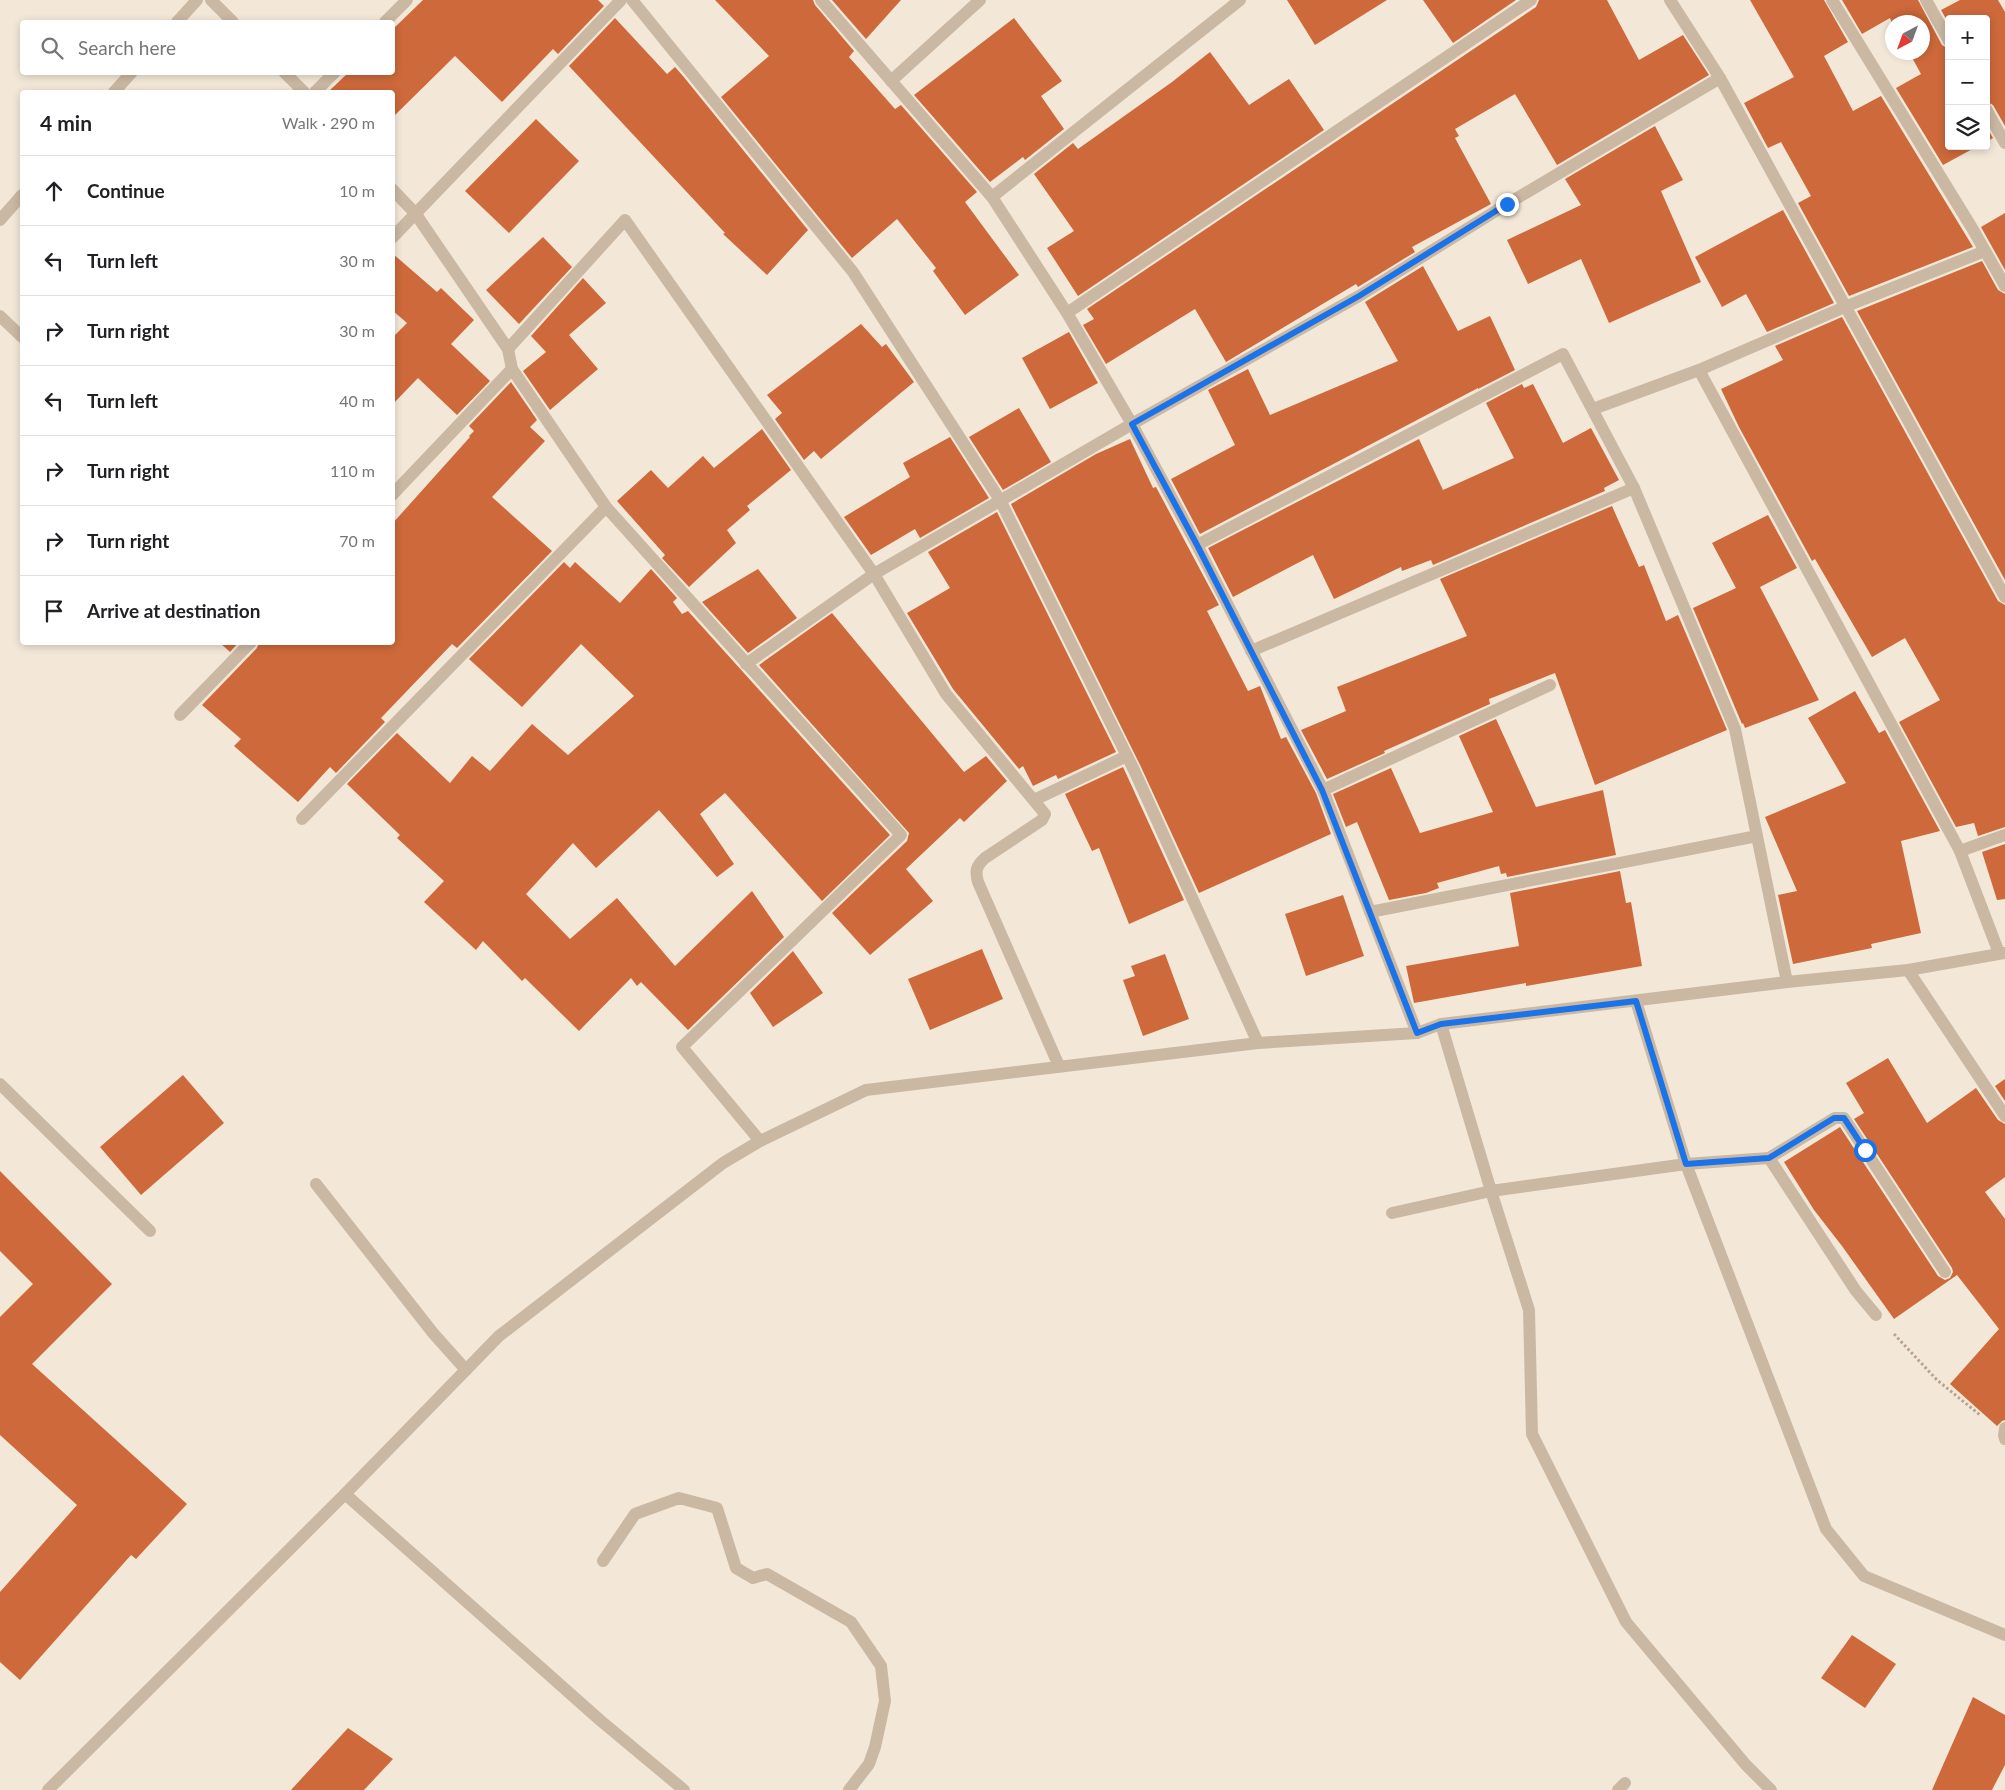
<!DOCTYPE html>
<meta charset="utf-8">
<style>
:root{--surface:#fff;--page:#f6f6f6;--text:#202124;--muted:#757577;--line:#e0e0e0}
body{margin:0;font-family:Lato,sans-serif;background:var(--page);color:var(--text)}
.controls{position:absolute;right:15px;top:15px;display:grid;overflow:hidden;border-radius:5px;box-shadow:0 2px 8px #0003}
.controls button{width:45px;height:45px;display:grid;place-items:center;padding:0;border:0;border-bottom:1px solid var(--line);background:var(--surface);color:var(--text);font:25px sans-serif}
.compass{position:absolute;left:1885px;top:15px;width:45px;height:45px;border-radius:50%;background:var(--surface);box-shadow:0 2px 8px #0003;rotate:221deg}
.stop{position:absolute;width:15px;height:15px;margin:-11px;border:4px solid #1a73e8;border-radius:50%;background:#fff}
.stop.end{background:#1a73e8;border-color:#fff;box-shadow:0 1px 5px #0008}
.list{margin:0;padding:0;list-style:none}
h2{display:flex;justify-content:space-between;align-items:center;height:65px;margin:0;padding:0 20px;font-size:21px}
h2 small{font-size:16px;font-weight:400;color:var(--muted)}
.list li{display:grid;grid-template-columns:32px 1fr auto;gap:15px;align-items:center;box-sizing:border-box;height:70px;padding:0 20px;border-top:1px solid var(--line)}
.list b{display:block;font-size:19px;white-space:nowrap}
.list em{font-size:16px;font-style:normal;color:var(--muted)}
.icon{flex:none;width:28px;height:28px;fill:none;stroke:currentColor;stroke-width:2;stroke-linecap:round;stroke-linejoin:round}
.map{position:relative;flex:none;width:2005px;height:1790px;overflow:hidden}
.search{position:absolute;background:var(--surface);box-shadow:0 2px 8px #0003;left:20px;top:20px;width:375px;height:55px;display:flex;align-items:center;gap:12px;box-sizing:border-box;padding:0 18px;border-radius:5px;color:var(--muted);font-size:19px}
.panel{position:absolute;background:var(--surface);box-shadow:0 2px 8px #0003;left:20px;top:90px;width:375px;height:555px;border-radius:5px}
.map>svg:first-child{display:block}
.building{fill:#cd693b}
.lines{fill:none;stroke-linecap:round;stroke-linejoin:round}
.path{stroke:#b7a28d;stroke-width:3;stroke-dasharray:2.5 2.5;stroke-linecap:butt}
.lane{stroke:#cbb8a3;stroke-width:12}
.street{stroke:#cbb8a3;stroke-width:12}
.route{stroke:#1a73e8;stroke-width:6}
</style>
<div class="map">
<svg width="2005" height="1790" viewBox="0 0 2005 1790">
<rect width="100%" height="100%" fill="#f3e8d8"/>
<!-- building -->
<g class="building">
<polygon points="423,0 598,0 604,6 558,54 553,49 502,102 455,56 392,118 392,92 328,92 349,72 392,72 392,30"/>
<polygon points="715,0 813,0 815,5 854,51 849,57 895,109 901,105 977,192 965,202 1019,275 965,315 933,271 936,268 897,219 852,258 721,97 769,56"/>
<polygon points="832,0 901,0 866,39"/>
<polygon points="1287,0 1387,0 1315,45"/>
<polygon points="1423,0 1516,0 1453,43"/>
<polygon points="1539,0 1607,0 1639,60 1683,35 1709,75 1557,165 1515,94 1455,129 1459,136 1455,138 1491,204 1412,247 1415,252 1358,287 1356,284 1226,362 1195,309 1106,364 1083,325 1094,319 1087,309 1536,7"/>
<polygon points="1750,0 1824,0 1848,42 1824,56 1853,111 1881,96 1973,247 1849,296 1798,203 1811,196 1781,142 1768,148 1744,103 1794,77"/>
<polygon points="1842,0 1918,0 1942,45 1949,49 1949,146 1978,146 1943,165 1896,88 1921,74 1909,52 1922,52 1922,22 1892,23 1890,18 1862,34"/>
<polygon points="1960,0 1998,0 2005,12 2005,126 1993,105 1986,101 1986,19 1949,19 1949,24 1941,10"/>
<polygon points="615,18 667,74 675,67 683,76 808,230 767,275 723,234 725,233 569,66"/>
<polygon points="1014,18 1062,81 1041,96 1064,129 1025,160 1023,157 990,182 914,95"/>
<polygon points="1210,52 1249,105 1289,79 1324,130 1078,296 1047,248 1074,231 1034,174 1073,143 1078,149 1172,82"/>
<polygon points="536,119 579,161 509,233 465,191"/>
<polygon points="1655,126 1683,180 1661,191 1701,282 1609,323 1581,259 1528,284 1507,240 1581,205 1565,179"/>
<polygon points="1986,126 1993,138 1986,142"/>
<polygon points="1783,210 1834,303 1767,332 1746,294 1722,307 1695,257"/>
<polygon points="2005,213 2005,270 1981,227"/>
<polygon points="543,237 572,267 519,324 486,290"/>
<polygon points="392,253 437,292 441,288 474,320 451,344 490,381 457,415 418,378 392,405 392,338 407,323 392,310"/>
<polygon points="1982,261 1998,290 2005,294 2005,580 1857,311"/>
<polygon points="1423,266 1458,331 1490,316 1515,370 1478,389 1478,388 1200,534 1171,479 1235,445 1208,390 1248,369 1270,415 1398,361 1365,302"/>
<polygon points="583,278 606,303 569,335 598,369 550,410 523,371 546,352 531,336"/>
<polygon points="1842,317 1998,601 2005,605 2005,827 1978,836 1974,823 1956,827 1899,722 1940,700 1905,638 1872,657 1815,559 1812,561 1739,427 1721,389 1783,360 1775,346"/>
<polygon points="861,324 882,347 886,344 914,382 821,459 814,451 804,460 775,419 782,413 767,395"/>
<polygon points="1069,332 1098,383 1050,409 1022,358"/>
<polygon points="511,382 537,420 530,427 545,441 492,497 552,551 457,648 452,644 381,718 385,722 336,773 330,767 298,802 234,746 241,739 202,705 257,648 259,642 392,642 392,524 470,437 469,436 474,431 469,426"/>
<polygon points="1522,384 1524,388 1533,384 1563,443 1591,428 1619,480 1604,488 1605,491 1433,565 1431,560 1402,571 1401,567 1334,599 1313,555 1233,597 1208,548 1419,439 1443,490 1514,458 1486,403"/>
<polygon points="1019,408 1051,462 1003,490 969,437"/>
<polygon points="762,429 791,470 747,506 750,510 727,530 736,543 689,587 662,558 665,555 617,501 651,470 668,488 703,456 714,468"/>
<polygon points="950,437 989,498 920,538 915,529 871,555 844,517 910,477 903,463"/>
<polygon points="1130,439 1153,488 1156,487 1219,605 1207,611 1248,691 1260,686 1281,739 1286,737 1316,793 1331,834 1199,893 1141,767 1011,504 1096,454"/>
<polygon points="1612,506 1639,567 1644,565 1666,621 1678,615 1727,730 1595,785 1555,673 1489,699 1490,704 1384,751 1385,753 1327,779 1301,730 1346,711 1337,687 1467,636 1440,579"/>
<polygon points="997,512 1116,752 1058,779 1056,775 1033,786 1023,766 1019,769 953,689 907,613 950,588 928,552"/>
<polygon points="1768,515 1797,568 1760,587 1819,700 1745,728 1743,723 1742,724 1693,608 1736,588 1712,543"/>
<polygon points="564,562 570,568 575,562 620,603 651,569 677,598 673,602 682,614 688,611 890,835 822,901 725,793 700,814 734,864 717,877 659,810 596,868 573,843 526,894 570,939 617,898 675,966 752,891 784,937 688,1030 641,982 637,986 631,978 579,1031 525,978 522,981 483,941 476,950 424,902 444,881 397,838 400,835 347,784 397,733 450,783 472,756 490,771 532,724 568,755 634,696 581,644 522,707 469,659"/>
<polygon points="758,569 797,618 748,653 702,602"/>
<polygon points="832,613 964,772 986,756 1007,781 964,822 960,818 906,869 933,901 870,955 832,913 907,841 909,833 759,665"/>
<polygon points="219,642 239,642 230,652"/>
<polygon points="1855,691 1879,733 1885,730 1940,831 1901,841 1921,933 1871,944 1872,948 1793,964 1778,895 1797,891 1765,817 1846,783 1808,718"/>
<polygon points="1496,719 1536,807 1603,790 1616,855 1507,877 1506,873 1501,874 1499,866 1437,883 1439,888 1426,893 1389,900 1357,822 1346,827 1333,794 1391,768 1420,833 1493,812 1459,736"/>
<polygon points="1123,767 1184,900 1129,924 1099,848 1092,851 1065,794"/>
<polygon points="2005,844 2005,899 1997,900 1982,852"/>
<polygon points="1620,871 1626,903 1631,902 1642,966 1526,986 1526,983 1414,1003 1406,966 1519,946 1510,893"/>
<polygon points="1343,895 1364,956 1306,976 1285,914"/>
<polygon points="982,949 1003,999 930,1030 908,979"/>
<polygon points="793,951 823,993 773,1027 750,993"/>
<polygon points="1165,954 1189,1019 1143,1036 1123,980 1135,976 1131,966"/>
<polygon points="1888,1058 1927,1123 1976,1088 1998,1120 2005,1124 2005,1177 1985,1192 2005,1219 2005,1420 2002,1421 1997,1426 1950,1384 1999,1329 1957,1275 1894,1319 1842,1246 1814,1210 1784,1162 1840,1127 1938,1276 1945,1280 1950,1278 1953,1272 1952,1268 1854,1119 1864,1113 1846,1083"/>
<polygon points="183,1075 224,1123 141,1195 100,1147"/>
<polygon points="2005,1079 2005,1101 1995,1086"/>
<polygon points="0,1171 112,1284 32,1364 187,1504 136,1559 131,1555 20,1680 0,1662 0,1592 77,1505 0,1435 0,1317 33,1284 0,1251"/>
<polygon points="1852,1635 1896,1664 1865,1708 1821,1678"/>
<polygon points="1973,1697 2005,1715 2005,1765 1992,1790 1932,1790"/>
<polygon points="348,1728 393,1759 364,1790 291,1790"/>
</g>
<g class="lines">
<!-- path -->
<polyline class="path" points="1894,1334 1937,1380 1980,1415"/>
<!-- lane -->
<g class="lane">
<polyline points="891,81 980,0"/>
<polyline points="0,1084 150,1231"/>
<polyline points="316,1184 433,1333 466,1370"/>
<polyline points="345,1494 601,1721 684,1790"/>
<polyline points="603,1561 635,1514 679,1498 717,1508 736,1568 753,1578 767,1574 851,1622 881,1666 885,1701 875,1747 869,1764 849,1790"/>
<polyline points="1618,1790 1625,1783"/>
</g>
<!-- street -->
<g class="street">
<polyline points="211,0 233,22"/>
<polyline points="632,0 853,272 1000,500 1134,770 1258,1043"/>
<polyline points="821,0 992,197 1067,313 1132,424 1197,545 1323,790 1417,1033"/>
<polyline points="1670,0 1720,78 2005,597"/>
<polyline points="1832,0 1972,228 2005,286"/>
<polyline points="1926,0 1949,41"/>
<polyline points="177,22 197,0"/>
<polyline points="385,22 407,0"/>
<polyline points="284,72 304,92"/>
<polyline points="114,92 132,72"/>
<polyline points="315,92 335,72"/>
<polyline points="1986,109 2005,143"/>
<polyline points="392,189 415,213 508,349 512,369 606,507 901,835 682,1047 760,1141"/>
<polyline points="992,197 1240,0"/>
<polyline points="0,220 22,195"/>
<polyline points="392,238 621,0"/>
<polyline points="1067,313 1531,0"/>
<polyline points="0,316 22,337"/>
<path d="M 508,349 L 625,220 L 874,574 L 946,694 L 1045,814 L 1042,820 L 985,858 C 976,866 975,871 978,882 L 1059,1066"/>
<polyline points="1699,370 1960,851 1999,953"/>
<polyline points="1593,409 1699,370 1847,306 1985,251"/>
<polyline points="392,495 512,369"/>
<polyline points="1197,545 1563,354 1634,488 1735,729 1787,982"/>
<polyline points="1251,651 1634,488"/>
<polyline points="746,664 874,574 1132,424 1359,296 1507,204 1720,78"/>
<polyline points="180,715 251,642"/>
<polyline points="1323,790 1550,685"/>
<polyline points="1034,800 1127,756"/>
<polyline points="302,819 606,507"/>
<polyline points="1960,851 2005,835"/>
<polyline points="1370,912 1757,836"/>
<polyline points="1908,970 2005,1116"/>
<polyline points="1636,1001 1686,1164 1826,1529 1864,1576 2005,1635"/>
<polyline points="1441,1024 1491,1191 1529,1310 1532,1434 1626,1622 1746,1765 1771,1790"/>
<polyline points="1392,1213 1491,1191 1686,1164 1769,1158"/>
<polyline points="1876,1315 1856,1291 1769,1158 1835,1118 1844,1118 1945,1272"/>
<polyline points="2005,1428 2004,1435 2005,1439"/>
<polyline points="48,1790 345,1494 499,1336 723,1163 760,1141 866,1090 1258,1043 1417,1033 1441,1024 1787,982 1908,970 2005,953"/>
</g>
</g>
<g class="lines">
<!-- route -->
<polyline class="route" points="1507,204 1359,296 1132,424 1197,545 1322,790 1417,1033 1441,1024 1636,1001 1686,1164 1769,1158 1834,1118 1844,1118 1865,1150"/>
</g>
</svg>
<div class="controls">
<button>+</button>
<button>−</button>
<button><svg class="icon" aria-label="layers" viewBox="0 0 24 24"><path d="M12 4l9 5-9 5-9-5zM3 14l9 5 9-5"/></svg></button>
</div>
<svg class="compass" viewBox="-18 -18 36 36"><path d="M0-13l5 13h-10z" fill="#e53935"/><path d="M0 13l5-13h-10z" fill="#757577"/></svg>
<div class="stop" style="left:1865px;top:1150px"></div>
<div class="stop end" style="left:1507px;top:204px"></div>
<div class="search"><svg class="icon" aria-label="search" viewBox="0 0 24 24"><circle cx="10" cy="10" r="6"/><path d="M15 15l6 6"/></svg>Search here</div>
<section class="panel">
<h2>4 min<small>Walk · 290 m</small></h2>
<ul class="list">
<li><svg class="icon" aria-label="ahead" viewBox="0 0 24 24"><path d="M12 20V5M6 11l6-6 6 6"/></svg><div><b>Continue</b></div><em>10 m</em></li>
<li><svg class="icon" aria-label="left" viewBox="0 0 24 24"><path d="M17 20v-9H6M10 6l-5 5 5 5"/></svg><div><b>Turn left</b></div><em>30 m</em></li>
<li><svg class="icon" aria-label="right" viewBox="0 0 24 24"><path d="M7 20v-9h11M14 6l5 5-5 5"/></svg><div><b>Turn right</b></div><em>30 m</em></li>
<li><svg class="icon" aria-label="left" viewBox="0 0 24 24"><path d="M17 20v-9H6M10 6l-5 5 5 5"/></svg><div><b>Turn left</b></div><em>40 m</em></li>
<li><svg class="icon" aria-label="right" viewBox="0 0 24 24"><path d="M7 20v-9h11M14 6l5 5-5 5"/></svg><div><b>Turn right</b></div><em>110 m</em></li>
<li><svg class="icon" aria-label="right" viewBox="0 0 24 24"><path d="M7 20v-9h11M14 6l5 5-5 5"/></svg><div><b>Turn right</b></div><em>70 m</em></li>
<li><svg class="icon" aria-label="arrive" viewBox="0 0 24 24"><path d="M6 21V4h12l-3 4 3 4H6"/></svg><div><b>Arrive at destination</b></div></li>
</ul>
</section>
</div>
